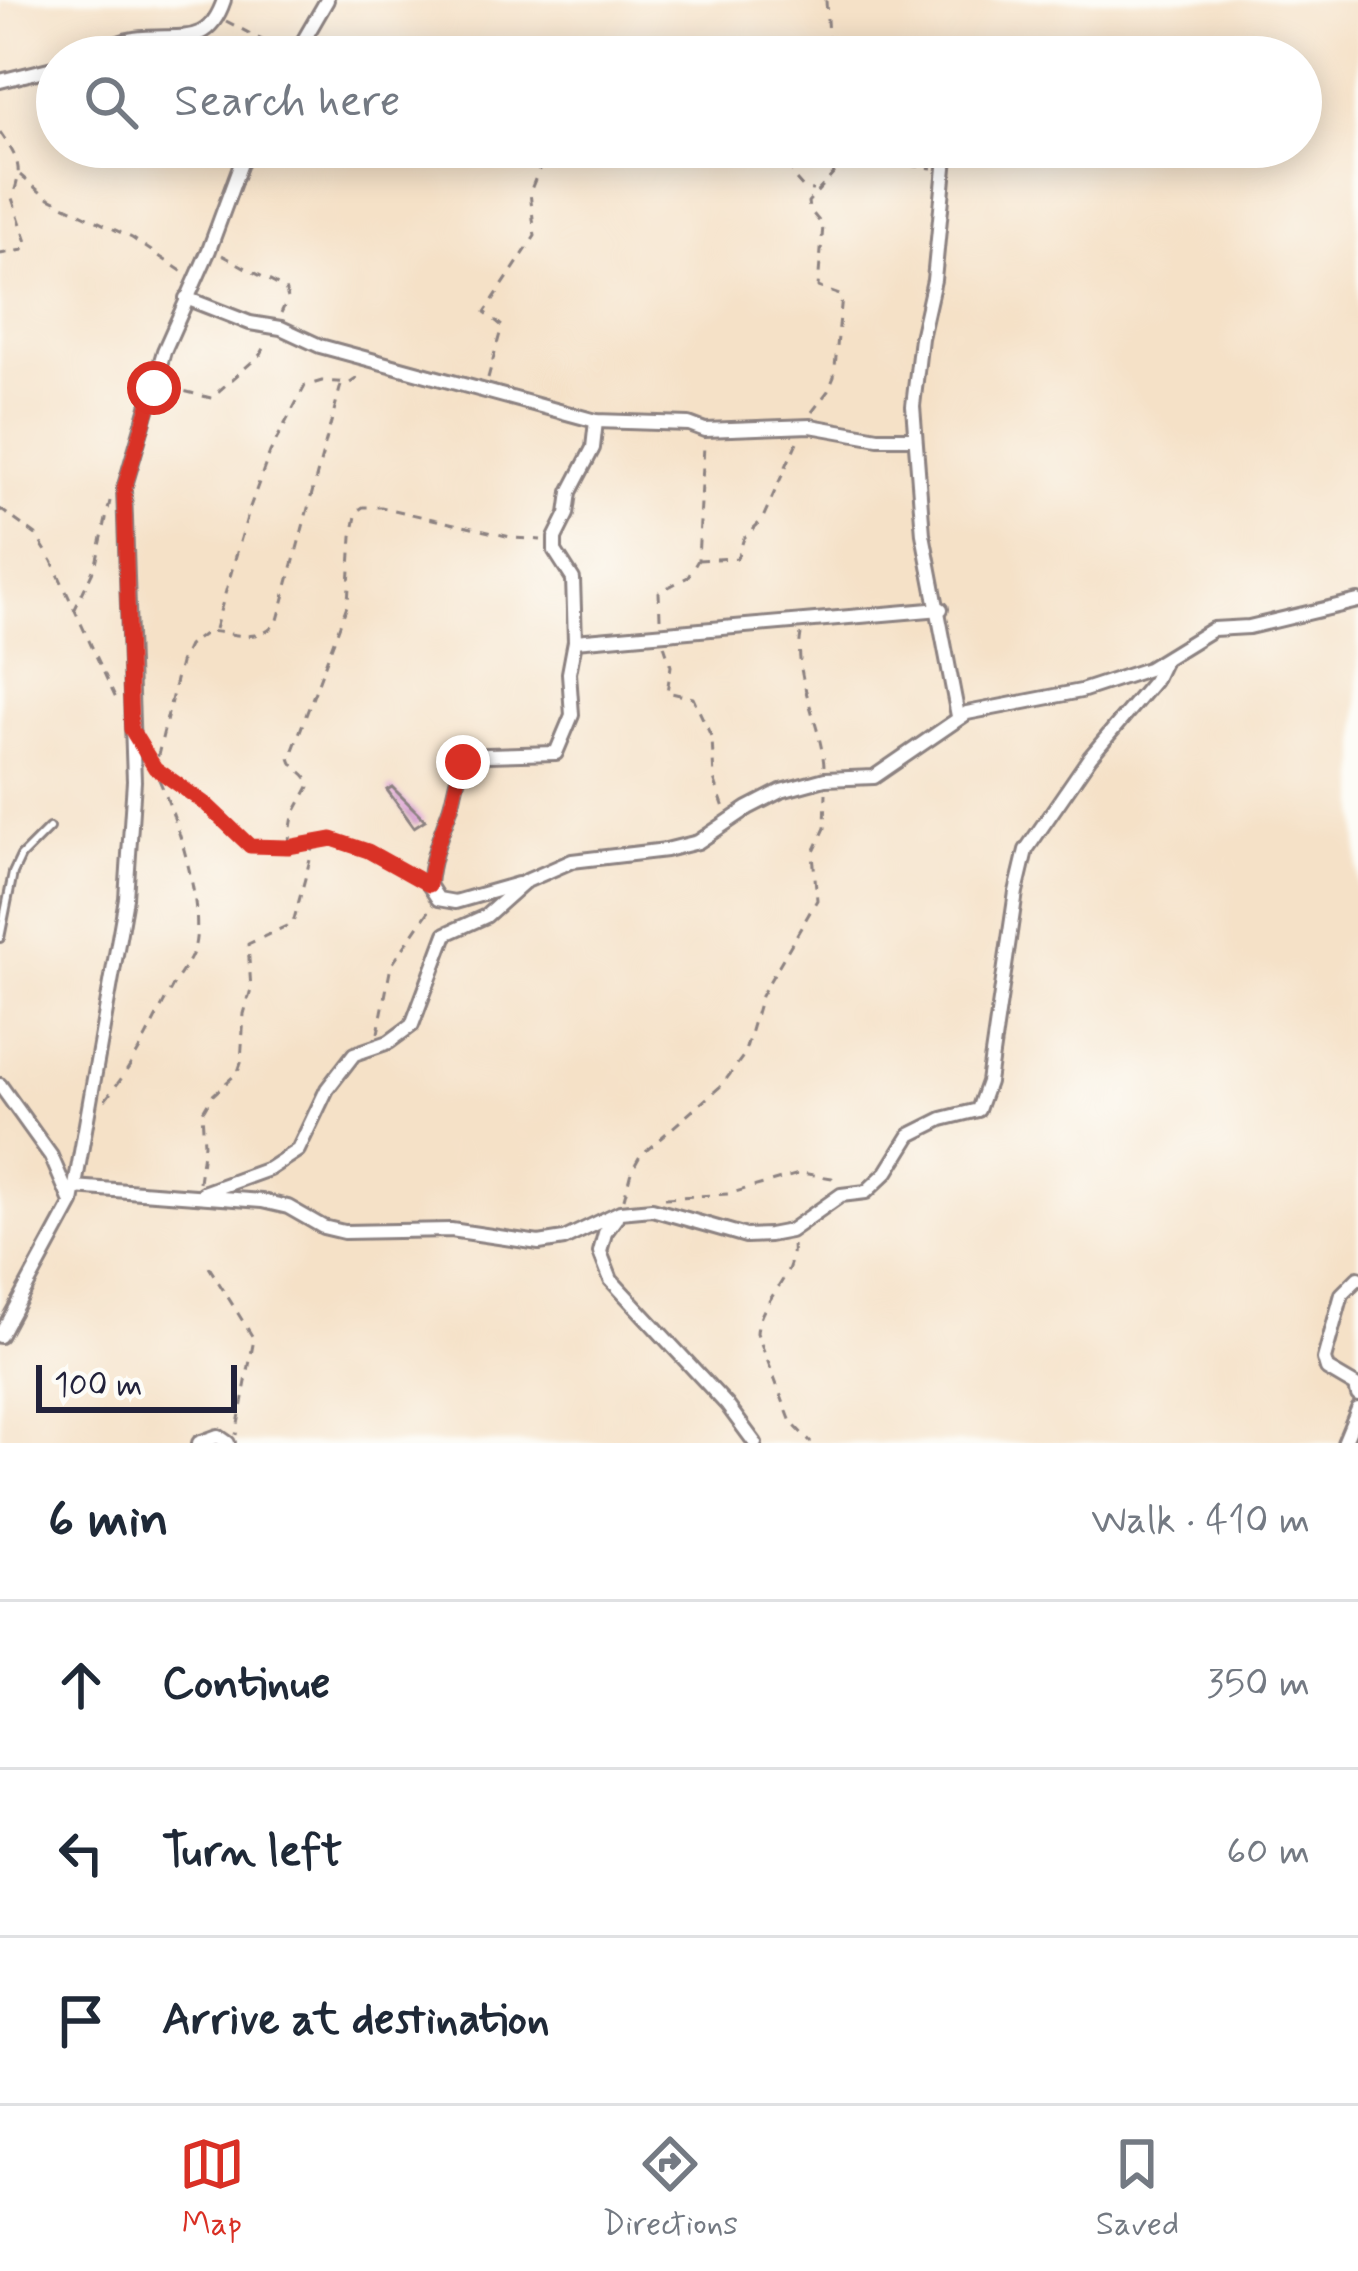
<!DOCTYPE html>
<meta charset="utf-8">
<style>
:root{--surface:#fff;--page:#f6f6f7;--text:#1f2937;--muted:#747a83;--line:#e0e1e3;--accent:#d93025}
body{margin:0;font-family:Mynerve,sans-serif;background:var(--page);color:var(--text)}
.scale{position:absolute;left:36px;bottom:30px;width:201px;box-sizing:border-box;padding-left:12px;border:6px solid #22223b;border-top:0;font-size:33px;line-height:42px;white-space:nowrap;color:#22223b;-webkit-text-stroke:9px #fdfcf7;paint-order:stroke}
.stop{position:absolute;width:36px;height:36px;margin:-27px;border:9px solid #d93025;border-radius:50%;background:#fff}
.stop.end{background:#d93025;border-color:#fff;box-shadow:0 3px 12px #0008}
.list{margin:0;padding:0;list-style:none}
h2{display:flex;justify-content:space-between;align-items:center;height:156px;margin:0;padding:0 48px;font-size:51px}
h2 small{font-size:39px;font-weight:400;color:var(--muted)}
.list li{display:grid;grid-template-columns:78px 1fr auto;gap:36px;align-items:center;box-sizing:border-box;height:168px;padding:0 48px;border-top:3px solid var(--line)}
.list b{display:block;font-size:45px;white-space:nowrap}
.list em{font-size:39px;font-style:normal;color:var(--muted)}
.icon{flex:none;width:66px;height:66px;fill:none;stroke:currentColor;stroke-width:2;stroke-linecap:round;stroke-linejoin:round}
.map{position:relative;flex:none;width:1358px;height:1443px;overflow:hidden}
.search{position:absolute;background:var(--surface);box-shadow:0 6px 30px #0003;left:36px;right:36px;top:36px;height:132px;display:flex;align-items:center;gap:30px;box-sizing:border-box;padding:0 42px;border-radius:66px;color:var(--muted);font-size:45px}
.sheet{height:660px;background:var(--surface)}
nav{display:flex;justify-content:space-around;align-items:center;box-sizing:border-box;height:168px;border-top:3px solid var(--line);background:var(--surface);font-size:33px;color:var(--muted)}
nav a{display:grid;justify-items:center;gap:6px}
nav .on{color:var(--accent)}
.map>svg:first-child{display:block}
.building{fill:url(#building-cross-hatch)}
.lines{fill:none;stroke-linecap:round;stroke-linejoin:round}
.lane-casing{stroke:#8c8281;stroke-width:12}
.street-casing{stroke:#8c8281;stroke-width:18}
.path{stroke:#8c8281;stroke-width:3;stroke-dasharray:9 9;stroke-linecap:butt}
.lane{stroke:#fff;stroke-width:6}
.street{stroke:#fff;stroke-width:12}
.route{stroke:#d93025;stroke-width:15}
</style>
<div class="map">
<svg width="1358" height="1443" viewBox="0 0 1358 1443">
<defs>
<pattern id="building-cross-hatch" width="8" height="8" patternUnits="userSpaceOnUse" patternTransform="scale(3)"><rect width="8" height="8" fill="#e0a1d8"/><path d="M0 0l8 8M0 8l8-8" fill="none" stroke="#c08aba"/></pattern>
</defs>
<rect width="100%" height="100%" fill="#fdfcf7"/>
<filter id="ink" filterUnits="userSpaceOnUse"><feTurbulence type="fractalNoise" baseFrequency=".00833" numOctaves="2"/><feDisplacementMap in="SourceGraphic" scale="24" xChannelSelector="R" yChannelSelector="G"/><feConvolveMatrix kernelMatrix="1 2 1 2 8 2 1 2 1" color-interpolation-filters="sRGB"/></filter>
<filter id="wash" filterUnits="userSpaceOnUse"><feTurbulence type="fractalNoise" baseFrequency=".004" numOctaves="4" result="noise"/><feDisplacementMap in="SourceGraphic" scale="48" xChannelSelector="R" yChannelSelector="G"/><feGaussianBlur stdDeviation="2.7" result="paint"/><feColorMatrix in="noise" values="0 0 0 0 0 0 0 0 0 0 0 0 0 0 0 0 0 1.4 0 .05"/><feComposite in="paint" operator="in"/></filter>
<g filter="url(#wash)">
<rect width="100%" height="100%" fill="#f5e1c7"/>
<g id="blocks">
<!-- building -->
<polygon class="building" points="392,787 425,820 414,827 387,790"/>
</g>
</g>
<g filter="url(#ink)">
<use href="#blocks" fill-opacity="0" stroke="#8c8281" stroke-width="3"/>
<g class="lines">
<defs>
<polyline id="lane" points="0,938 13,873 21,856 49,828"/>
<g id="street">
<path d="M 88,57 C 103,51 117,41 134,39 C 177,32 207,51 224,0"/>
<polyline points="294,57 327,0"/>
<polyline points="0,81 57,67"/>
<polyline points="947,147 934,280 921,338 913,406 923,534 958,716"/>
<polyline points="186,298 250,323 281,328 320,346 596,421 689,424 705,430 811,426 878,438 914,438"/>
<polyline points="575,641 941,609"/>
<path d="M 518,884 L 455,902 L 438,899 L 429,885 C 431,858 441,834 450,809 C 455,794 456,778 463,762 L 487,755 L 556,753 L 572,715 L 569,673 L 575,641 L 573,579 L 555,551 L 555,538 L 567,514 L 570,492 L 593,448 L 596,421"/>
<polyline points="0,1085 51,1156 71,1202"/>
<polyline points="74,1187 262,1201 288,1207 323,1227 344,1232 451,1230 539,1243 564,1239 620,1212 652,1209 746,1236 769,1235 790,1231 841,1195 866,1192 887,1172 910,1135 942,1119 978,1110 988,1082 1016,892 1026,850 1090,757 1154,681 1164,660"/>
<polyline points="203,1193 269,1169 298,1150 327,1089 354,1054 389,1042 412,1025 446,934 486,916 524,882 572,861 666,850 698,842 748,808 781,791 825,779 874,777 967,713 1081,691 1148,669 1213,629 1249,627 1358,601"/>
<polyline points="616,1218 605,1233 600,1252 611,1280 727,1405 755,1443"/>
<polyline points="1358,1278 1342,1294 1324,1359 1327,1369 1356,1386 1358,1395"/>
<polyline points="0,1336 72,1203 126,898 134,781 124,489 164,351 209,250 247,147"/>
<polyline points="199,1443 218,1436 228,1443"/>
<polyline points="1344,1443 1358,1409"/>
</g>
</defs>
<!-- lane casing -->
<use href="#lane" class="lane-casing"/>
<!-- street casing -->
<use href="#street" class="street-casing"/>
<!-- path -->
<g class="path">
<polyline points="826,0 829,57"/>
<polyline points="226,21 281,50"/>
<path d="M 0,132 C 18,159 24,167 12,198 L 28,245 L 23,250 L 0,254"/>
<polyline points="782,147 796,180 804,189 813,190"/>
<polyline points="785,150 932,168"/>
<polyline points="20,175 45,196 132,238 183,272"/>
<polyline points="222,255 285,289 288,298 281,313"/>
<polyline points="488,378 502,326 485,312 535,236 530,192 548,147"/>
<path d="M 341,385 L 278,620 C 262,645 234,633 208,631 L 188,646 L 180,663 L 155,768 L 207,805 L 250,846 L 288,847 L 332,839 L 368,851 L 416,878"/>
<polyline points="168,387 211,398 261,354 268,341"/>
<polyline points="812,412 828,391 834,377 842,296 818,287 823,226 809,209 808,202 846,160"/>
<polyline points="0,509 36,535 52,561 118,703"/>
<polyline points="698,560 737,558 744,538 762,520 797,442"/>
<polyline points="74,611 96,564 110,501"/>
<polyline points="660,618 659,592 688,577 698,560 704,445"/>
<polyline points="215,629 250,507 270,452 305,386 322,381 350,383 365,373"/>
<path d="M 801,634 C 793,677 821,723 824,766"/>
<polyline points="664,645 671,666 667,692 693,698 712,738 714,779 724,808"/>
<path d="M 288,845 L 293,816 L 310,785 C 307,771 293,771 290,758 L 348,603 L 352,536 L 357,511 L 363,507 L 381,507 L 515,538 L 541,540"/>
<polyline points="378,1033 391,966 429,911"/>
<path d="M 105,1100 C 138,1059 147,1034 171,989 C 178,975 190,964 194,949 C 207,903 170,794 146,754"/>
<polyline points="199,1182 204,1144 202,1113 212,1096 238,1072 241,1063 244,1014 251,989 248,944 293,923 314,845"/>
<polyline points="665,1198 728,1194 802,1173 832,1178 835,1183"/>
<polyline points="624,1199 631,1172 640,1156 722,1085 744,1055 761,996 817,900 813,854 825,828 826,793"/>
<path d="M 792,1245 C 796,1279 759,1300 757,1333 L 791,1422 L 811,1443"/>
<polyline points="209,1267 254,1339 236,1435"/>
</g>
<!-- lane -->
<use href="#lane" class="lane"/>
<!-- street -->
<use href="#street" class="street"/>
</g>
</g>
<g class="lines" filter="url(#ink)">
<!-- route -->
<path class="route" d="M 154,388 L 124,489 L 131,729 L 155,768 L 207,805 L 250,846 L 288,847 L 332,839 L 368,851 L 429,885 C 431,858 441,834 450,809 C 455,794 456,778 463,762"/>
</g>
</svg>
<div class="scale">100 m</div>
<div class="stop" style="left:154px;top:388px"></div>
<div class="stop end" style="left:463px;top:762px"></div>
<div class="search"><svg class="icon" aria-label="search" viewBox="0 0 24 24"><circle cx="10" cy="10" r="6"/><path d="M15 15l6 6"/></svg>Search here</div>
</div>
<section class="sheet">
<h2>6 min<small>Walk · 410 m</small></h2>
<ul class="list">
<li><svg class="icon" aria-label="ahead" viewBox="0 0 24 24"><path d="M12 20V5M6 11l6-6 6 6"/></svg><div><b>Continue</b></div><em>350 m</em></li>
<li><svg class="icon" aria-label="left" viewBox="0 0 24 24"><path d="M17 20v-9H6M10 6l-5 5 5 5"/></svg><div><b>Turn left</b></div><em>60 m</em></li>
<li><svg class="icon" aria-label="arrive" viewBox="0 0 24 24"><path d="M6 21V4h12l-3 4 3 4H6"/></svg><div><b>Arrive at destination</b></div></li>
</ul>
</section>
<nav>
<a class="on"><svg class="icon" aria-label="map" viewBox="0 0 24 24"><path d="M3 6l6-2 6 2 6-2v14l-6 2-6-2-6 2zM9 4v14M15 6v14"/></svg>Map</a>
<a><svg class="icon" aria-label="directions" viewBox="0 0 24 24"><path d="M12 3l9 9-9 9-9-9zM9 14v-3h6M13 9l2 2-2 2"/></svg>Directions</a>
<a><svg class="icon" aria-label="saved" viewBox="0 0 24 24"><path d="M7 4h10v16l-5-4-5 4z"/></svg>Saved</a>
</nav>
